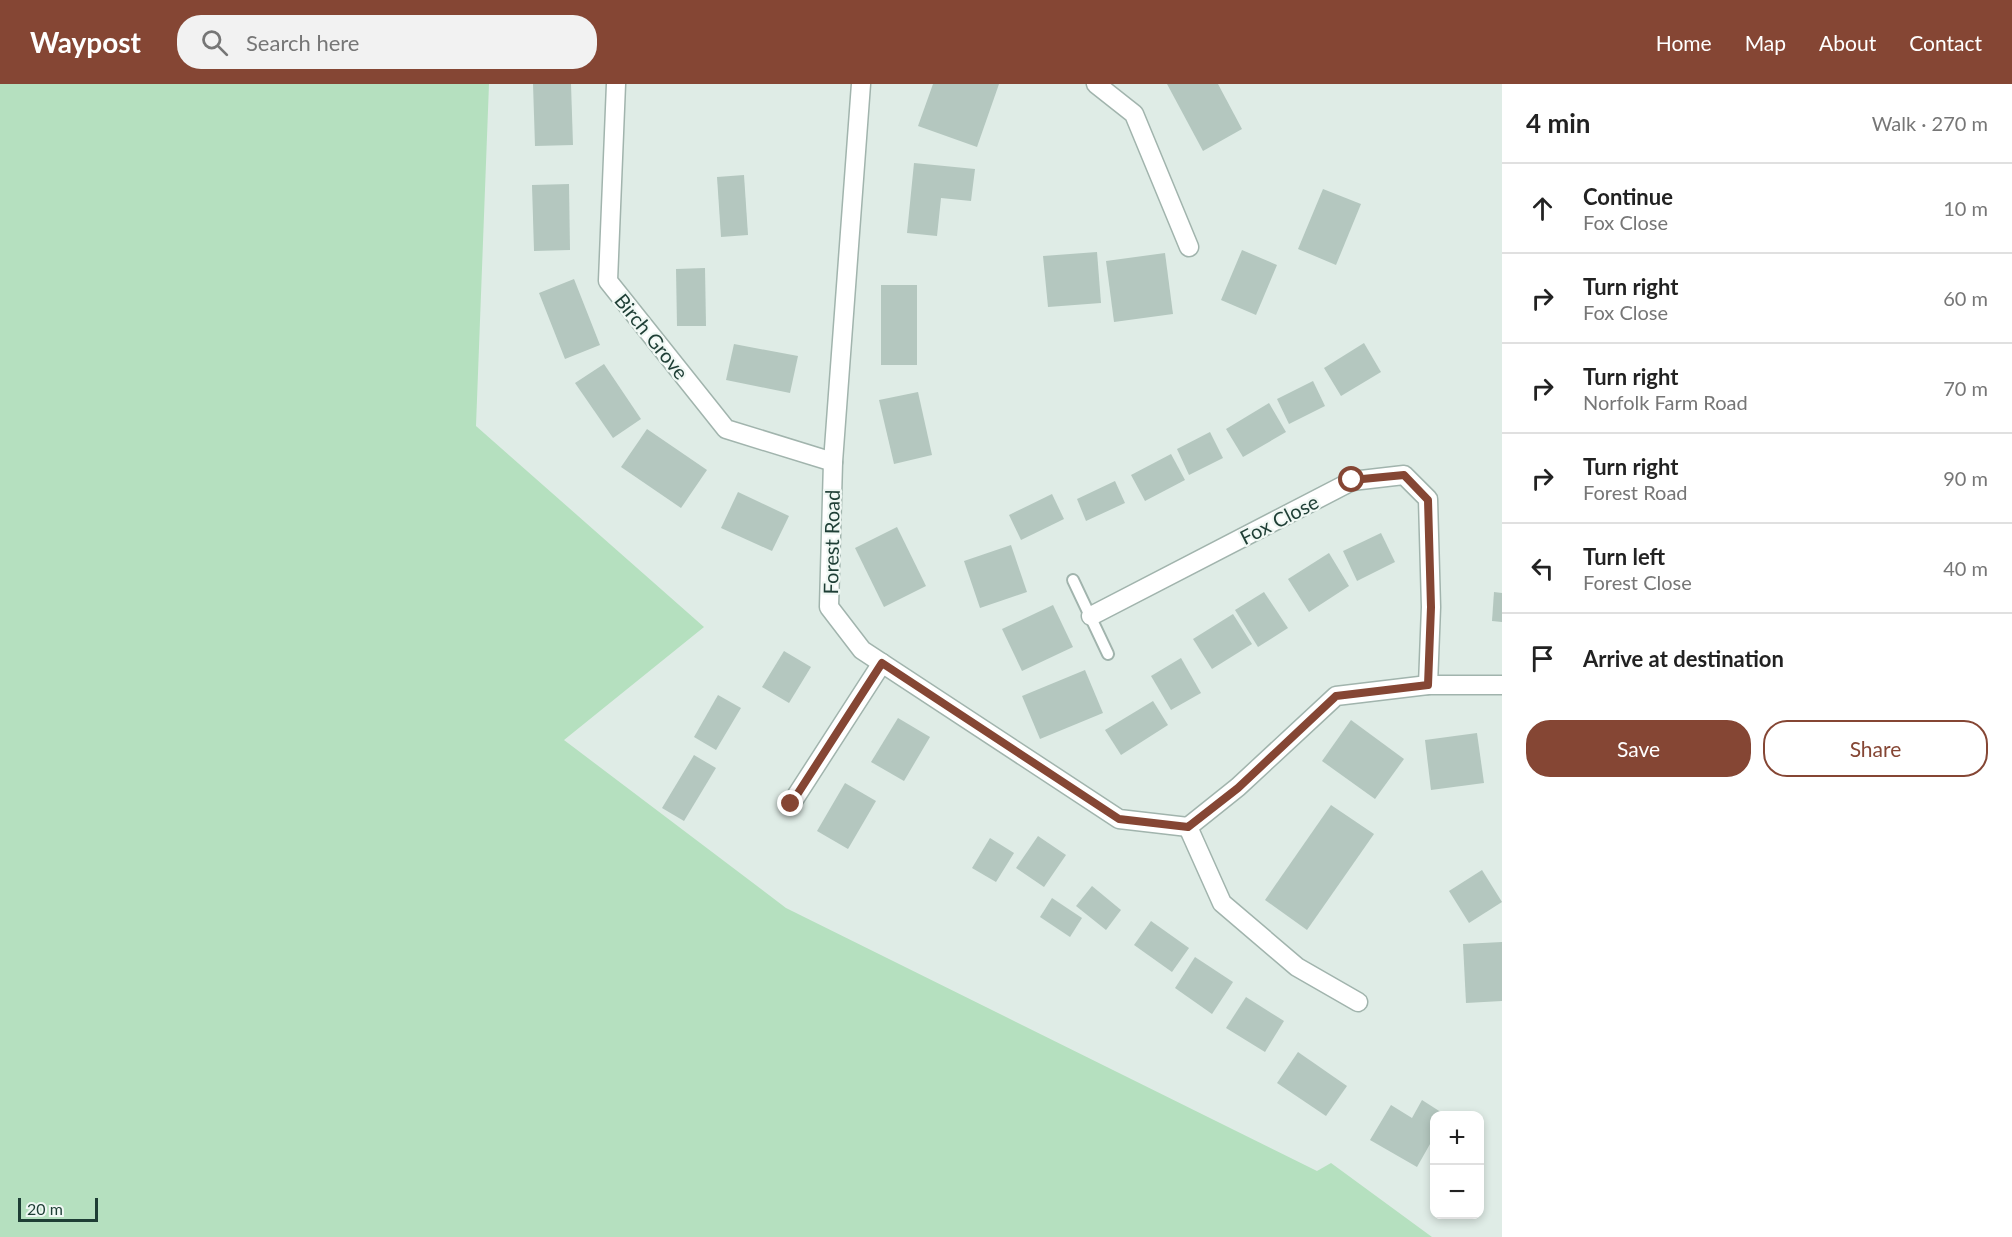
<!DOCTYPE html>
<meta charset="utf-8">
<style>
:root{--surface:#fff;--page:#f2f2f2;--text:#222;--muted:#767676;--line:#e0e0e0;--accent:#854634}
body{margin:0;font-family:Lato,sans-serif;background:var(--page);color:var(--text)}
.controls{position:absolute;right:18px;bottom:18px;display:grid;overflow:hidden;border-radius:12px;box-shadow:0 3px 9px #0003}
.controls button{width:54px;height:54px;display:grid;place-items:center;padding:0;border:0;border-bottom:2px solid var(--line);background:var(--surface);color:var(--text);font:30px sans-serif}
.scale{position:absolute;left:18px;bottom:15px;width:80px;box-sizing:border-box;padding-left:6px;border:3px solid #1e3e35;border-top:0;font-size:16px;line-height:21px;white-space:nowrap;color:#1e3e35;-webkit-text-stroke:4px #f0f8f4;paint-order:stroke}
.stop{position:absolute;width:18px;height:18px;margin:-14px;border:4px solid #854634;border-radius:50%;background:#fff}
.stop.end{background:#854634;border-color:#fff;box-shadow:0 2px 6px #0008}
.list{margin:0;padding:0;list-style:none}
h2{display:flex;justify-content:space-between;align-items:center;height:78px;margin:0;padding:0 24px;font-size:26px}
h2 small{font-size:20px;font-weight:400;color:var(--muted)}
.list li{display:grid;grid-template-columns:39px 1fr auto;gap:18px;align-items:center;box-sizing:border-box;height:90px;padding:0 24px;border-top:2px solid var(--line)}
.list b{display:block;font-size:22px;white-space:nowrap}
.list p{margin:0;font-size:20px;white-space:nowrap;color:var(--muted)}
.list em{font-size:20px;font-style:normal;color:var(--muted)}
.actions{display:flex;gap:12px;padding:18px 24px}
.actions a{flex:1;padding:14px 0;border:2px solid var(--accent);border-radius:24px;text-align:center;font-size:21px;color:var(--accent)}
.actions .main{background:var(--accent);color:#fff}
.icon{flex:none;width:33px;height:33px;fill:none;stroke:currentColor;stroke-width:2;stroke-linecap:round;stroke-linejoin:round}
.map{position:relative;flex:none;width:1502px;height:1153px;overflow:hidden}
header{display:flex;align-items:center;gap:36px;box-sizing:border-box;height:84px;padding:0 30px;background:var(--accent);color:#fff}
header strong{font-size:28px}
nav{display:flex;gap:33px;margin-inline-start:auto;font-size:21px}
.search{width:420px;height:54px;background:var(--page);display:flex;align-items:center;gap:15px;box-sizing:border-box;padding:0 21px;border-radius:24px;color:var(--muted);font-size:22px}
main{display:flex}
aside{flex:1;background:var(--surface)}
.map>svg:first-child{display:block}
.green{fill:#b5e0bf}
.building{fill:#b4c7bf}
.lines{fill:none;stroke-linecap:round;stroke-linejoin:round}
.lane-casing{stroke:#a1b4ad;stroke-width:14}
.street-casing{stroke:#a1b4ad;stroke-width:21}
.lane{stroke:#fff;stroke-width:10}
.street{stroke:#fff;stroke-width:18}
.route{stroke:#854634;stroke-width:8}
.labels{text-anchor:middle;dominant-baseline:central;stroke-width:4.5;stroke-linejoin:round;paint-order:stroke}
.street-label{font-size:20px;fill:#1e3e35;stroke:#f0f8f4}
</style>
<header>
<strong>Waypost</strong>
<div class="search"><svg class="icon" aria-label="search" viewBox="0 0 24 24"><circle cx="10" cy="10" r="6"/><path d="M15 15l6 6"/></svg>Search here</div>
<nav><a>Home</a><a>Map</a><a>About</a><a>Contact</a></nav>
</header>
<main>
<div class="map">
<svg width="1502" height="1153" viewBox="0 0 1502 1153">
<rect width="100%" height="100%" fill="#dfece6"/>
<!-- green -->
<polygon class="green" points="0,0 489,0 476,342 704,543 564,656 786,824 1317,1087 1331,1079 1432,1153 0,1153"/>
<!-- building -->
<g class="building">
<polygon points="533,0 571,0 573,61 535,62"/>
<polygon points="933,0 999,0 977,63 918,42"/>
<polygon points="1167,0 1218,0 1242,45 1203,67"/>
<polygon points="914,79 975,85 971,117 941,114 937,152 907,149"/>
<polygon points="744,91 748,151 721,153 717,93"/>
<polygon points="569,100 570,166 534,167 532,101"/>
<polygon points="1323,105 1361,120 1336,181 1298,165"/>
<polygon points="1242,166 1277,181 1256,231 1221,216"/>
<polygon points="1097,168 1101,219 1048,223 1043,172"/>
<polygon points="1165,169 1173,230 1114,238 1106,177"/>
<polygon points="705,184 706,242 677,242 676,185"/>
<polygon points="574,195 600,261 565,275 539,209"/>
<rect x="881" y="201" width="36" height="80"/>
<polygon points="1364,259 1381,288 1341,312 1324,284"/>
<polygon points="734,260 798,272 790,309 726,296"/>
<polygon points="604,280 641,335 613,354 575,299"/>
<polygon points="1313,297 1325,322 1289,340 1277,315"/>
<polygon points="918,308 932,371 894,380 879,316"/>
<polygon points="1269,319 1286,348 1243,373 1226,345"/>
<polygon points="647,345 707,386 681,424 621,383"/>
<polygon points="1210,348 1223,374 1189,391 1177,365"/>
<polygon points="1171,370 1185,396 1145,417 1131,391"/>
<polygon points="1115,397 1125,419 1086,437 1077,415"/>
<polygon points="738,408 789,432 772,467 721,444"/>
<polygon points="1052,410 1064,435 1021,456 1009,431"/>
<polygon points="897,443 926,502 884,523 855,464"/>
<polygon points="1381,449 1395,478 1357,497 1343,467"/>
<polygon points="1011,461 1027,508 980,524 964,477"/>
<polygon points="1329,469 1349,502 1309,528 1288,495"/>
<polygon points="1264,508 1288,544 1258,563 1235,526"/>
<polygon points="1494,508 1502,509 1502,538 1492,537"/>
<polygon points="1053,521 1073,563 1022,587 1002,545"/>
<polygon points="1233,530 1252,560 1212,585 1193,555"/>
<polygon points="784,567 811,583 789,619 762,603"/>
<polygon points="1181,574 1201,609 1171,626 1151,592"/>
<polygon points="1085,586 1103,629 1040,655 1022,612"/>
<polygon points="718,611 741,624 716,666 694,653"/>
<polygon points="1153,617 1168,641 1121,671 1105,646"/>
<polygon points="898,634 930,653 904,697 871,678"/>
<polygon points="1351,636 1404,675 1375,715 1322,677"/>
<polygon points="1477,649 1484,699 1431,706 1425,656"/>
<polygon points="694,671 716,684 684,737 662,724"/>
<polygon points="845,699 876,717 848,765 817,747"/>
<polygon points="1331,721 1374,750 1307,846 1265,816"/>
<polygon points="1038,752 1066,771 1044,803 1016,784"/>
<polygon points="990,754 1014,769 996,798 972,784"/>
<polygon points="1482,786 1502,818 1469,839 1449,807"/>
<polygon points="1092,802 1121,826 1106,846 1076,822"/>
<polygon points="1052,814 1082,834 1070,853 1040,833"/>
<polygon points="1151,837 1189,864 1172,888 1134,861"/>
<polygon points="1502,858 1502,917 1466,919 1463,860"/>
<polygon points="1195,873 1233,898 1212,930 1175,904"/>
<polygon points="1246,913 1284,937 1265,968 1226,944"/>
<polygon points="1298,968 1347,1002 1326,1032 1277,999"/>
<polygon points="1422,1016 1447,1032 1434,1032 1434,1053 1417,1083 1370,1056 1391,1021 1412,1034"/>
</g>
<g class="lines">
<defs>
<polyline id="lane" points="1073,496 1108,570"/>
<g id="street">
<polyline points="616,0 608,197 726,345 833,378"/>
<polyline points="861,0 833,378 829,523 862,566 1119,735 1188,743"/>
<polyline points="1096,0 1134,30 1189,163"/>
<polyline points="1091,532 1352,397 1404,391 1428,415 1431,523 1428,601"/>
<polyline points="791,720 882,579"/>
<polyline points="1188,743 1238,703 1336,612 1428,601 1502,601"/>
<polyline points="1188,743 1222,819 1297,883 1358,918"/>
</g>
</defs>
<!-- lane casing -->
<use href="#lane" class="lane-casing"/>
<!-- street casing -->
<use href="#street" class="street-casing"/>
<!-- lane -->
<use href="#lane" class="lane"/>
<!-- street -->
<use href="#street" class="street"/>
</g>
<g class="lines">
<!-- route -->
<polyline class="route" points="791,720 882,579 1119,735 1188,743 1238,704 1336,612 1428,601 1431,523 1428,416 1404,391 1352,396"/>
</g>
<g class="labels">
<!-- street labels -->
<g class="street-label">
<text transform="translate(652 252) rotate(51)">Birch Grove</text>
<text transform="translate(1279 435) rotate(-27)">Fox Close</text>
<text transform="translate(831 458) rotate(-89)">Forest Road</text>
</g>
</g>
</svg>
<div class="controls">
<button>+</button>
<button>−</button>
</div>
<div class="scale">20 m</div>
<div class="stop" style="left:1352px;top:396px"></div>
<div class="stop end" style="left:791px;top:720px"></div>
</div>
<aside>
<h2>4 min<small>Walk · 270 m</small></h2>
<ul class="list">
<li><svg class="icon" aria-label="ahead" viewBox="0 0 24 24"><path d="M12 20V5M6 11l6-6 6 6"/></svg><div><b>Continue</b><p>Fox Close</p></div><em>10 m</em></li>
<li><svg class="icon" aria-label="right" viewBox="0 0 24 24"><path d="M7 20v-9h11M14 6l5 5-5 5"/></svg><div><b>Turn right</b><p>Fox Close</p></div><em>60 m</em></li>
<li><svg class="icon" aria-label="right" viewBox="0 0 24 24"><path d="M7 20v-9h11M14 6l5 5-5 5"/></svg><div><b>Turn right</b><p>Norfolk Farm Road</p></div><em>70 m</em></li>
<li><svg class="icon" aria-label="right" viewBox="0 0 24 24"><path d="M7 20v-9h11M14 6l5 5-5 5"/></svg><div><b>Turn right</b><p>Forest Road</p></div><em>90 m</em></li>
<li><svg class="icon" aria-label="left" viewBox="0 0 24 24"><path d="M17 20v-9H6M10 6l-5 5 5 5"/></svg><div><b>Turn left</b><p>Forest Close</p></div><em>40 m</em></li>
<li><svg class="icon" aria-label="arrive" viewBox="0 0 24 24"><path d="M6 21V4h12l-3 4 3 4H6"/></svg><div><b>Arrive at destination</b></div></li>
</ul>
<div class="actions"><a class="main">Save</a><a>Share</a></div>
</aside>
</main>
